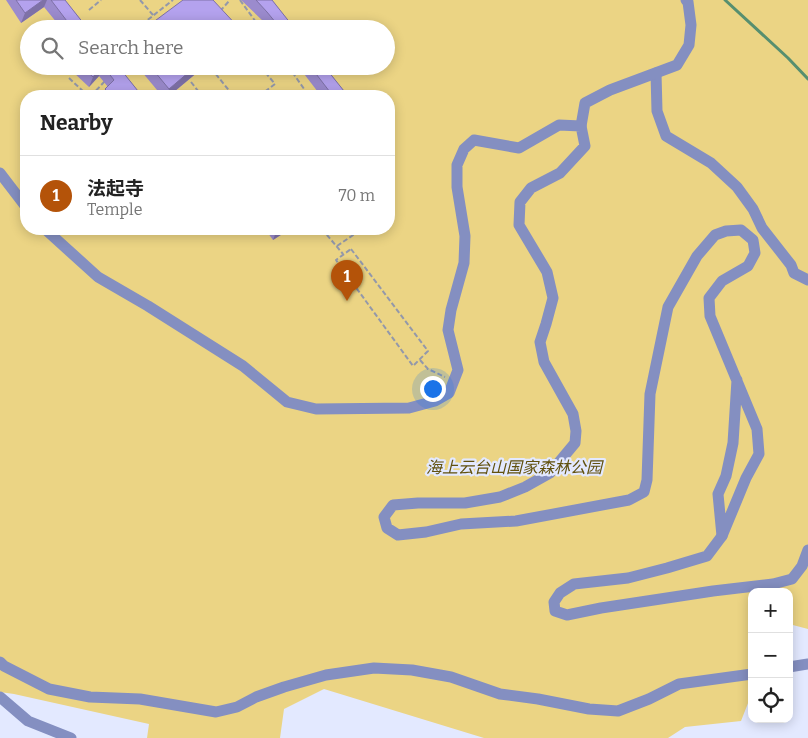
<!DOCTYPE html>
<meta charset="utf-8">
<style>
:root{--surface:#fff;--page:#f6f6f6;--text:#222;--muted:#767676;--line:#e0e0e0;--accent:#b45309}
body{margin:0;font-family:Bitter,"Noto Sans SC",serif;background:var(--page);color:var(--text)}
.controls{position:absolute;right:15px;bottom:15px;display:grid;overflow:hidden;border-radius:10px;box-shadow:0 2px 12px #0003}
.controls button{width:45px;height:45px;display:grid;place-items:center;padding:0;border:0;border-bottom:1px solid var(--line);background:var(--surface);color:var(--text);font:25px sans-serif}
.you{position:absolute;left:432px;top:388px;width:18px;height:18px;margin:-12px;border:4px solid #fff;border-radius:50%;background:#1a73e8;box-shadow:0 0 0 8px #1a73e833}
.badge{display:grid;place-items:center;width:32px;height:32px;border-radius:50%;background:var(--accent);color:#fff;font-size:16px;font-weight:700}
.pin{position:absolute;translate:-50% -41px;filter:drop-shadow(0 1px 2px #0008)}
.pin::after{content:'';position:absolute;top:26px;width:18px;height:15px;background:inherit;clip-path:polygon(0 0,100% 0,50% 100%)}
.list{margin:0;padding:0;list-style:none}
h2{display:flex;justify-content:space-between;align-items:center;height:65px;margin:0;padding:0 20px;font-size:21px}
h2 small{font-size:16px;font-weight:400;color:var(--muted)}
.list li{display:grid;grid-template-columns:32px 1fr auto;gap:15px;align-items:center;box-sizing:border-box;height:80px;padding:0 20px;border-top:1px solid var(--line)}
.list b{display:block;font-size:19px;white-space:nowrap}
.list p{margin:0;font-size:16px;white-space:nowrap;color:var(--muted)}
.list em{font-size:16px;font-style:normal;color:var(--muted)}
.icon{flex:none;width:28px;height:28px;fill:none;stroke:currentColor;stroke-width:2;stroke-linecap:round;stroke-linejoin:round}
.map{position:relative;flex:none;width:808px;height:738px;overflow:hidden}
.search{position:absolute;background:var(--surface);box-shadow:0 2px 12px #0003;left:20px;top:20px;width:375px;height:55px;display:flex;align-items:center;gap:12px;box-sizing:border-box;padding:0 18px;border-radius:28px;color:var(--muted);font-size:19px}
.panel{position:absolute;background:var(--surface);box-shadow:0 2px 12px #0003;left:20px;top:90px;width:375px;height:145px;border-radius:20px}
.map>svg:first-child{display:block}
.green{fill:#ebd484;fill-rule:evenodd}
.lines{fill:none;stroke-linecap:round;stroke-linejoin:round}
.stream{stroke:#578f6f;stroke-width:3}
.path{stroke:#9398aa;stroke-width:2;stroke-dasharray:5 2.5;stroke-linecap:butt}
.minor{stroke:#848fc1;stroke-width:11}
.wall{fill:#9b8bcd}
.shaded-wall{fill:#7e71a7}
.building{fill:#b4a2ee;stroke:#7e71a7}
.labels{text-anchor:middle;dominant-baseline:central;stroke-width:4.5;stroke-linejoin:round;paint-order:stroke}
.park-label{font-size:16px;font-style:italic;fill:#61510f;stroke:#e3e9ff}
</style>
<div class="map">
<svg width="808" height="738" viewBox="0 0 808 738">
<rect width="100%" height="100%" fill="#e3e9ff"/>
<!-- green -->
<path class="green" d="M 0,0 L 808,0 L 808,629 L 789,624 L 789,592 L 752,592 L 752,693 L 741,721 L 685,727 L 668,738 L 484,738 L 324,689 L 284,709 L 280,738 L 147,738 L 149,724 L 14,694 L 0,692 ZM 29,29 L 386,29 L 386,66 L 29,66 ZM 26,96 L 389,96 L 389,229 L 26,229 Z"/>
<g class="lines">
<!-- stream -->
<polyline class="stream" points="725,0 788,58 808,79"/>
<!-- path -->
<g class="path">
<polyline points="140,0 153,15"/>
<polyline points="240,0 261,29"/>
<polyline points="89,10 101,0"/>
<polyline points="222,11 221,10 230,0"/>
<polyline points="136,29 173,0"/>
<polyline points="288,66 309,96"/>
<polyline points="211,68 231,93 231,96"/>
<polyline points="69,78 88,96"/>
<polyline points="191,82 202,96"/>
<polyline points="91,96 105,81"/>
<polyline points="259,96 275,84 260,66"/>
<polyline points="322,229 343,254"/>
<polyline points="337,246 362,229"/>
<polygon points="351,249 428,351 413,366 336,260"/>
<polyline points="420,360 428,369 445,377"/>
</g>
<!-- minor -->
<g class="minor">
<polyline points="656,73 657,111 666,136 711,163 737,187 753,209 762,228 791,265 794,273 808,280"/>
<polyline points="581,126 585,103 610,90 677,65 689,45 691,25 688,2 686,0"/>
<polyline points="0,173 26,207"/>
<polyline points="45,229 98,277 148,306 243,366 287,402 316,409 409,408 435,401 449,393 458,370 448,330 451,310 464,263 465,236 457,187 457,165 464,149 474,140 519,148 559,125 581,126 585,146 560,173 531,188 520,202 519,225 547,272 553,298 546,324 540,342 544,362 573,414 576,431 575,443 550,473 525,487 500,497 465,503 418,503 393,505 384,517 387,528 398,535 426,532 461,524 516,521 629,500 644,492 647,480 650,394 668,307 697,256 715,235 726,231 741,230 753,240 755,253 748,266 722,281 709,298 710,316 757,429 759,454 746,478 722,536 718,494 726,476 733,443 737,380"/>
<polyline points="722,536 707,556 667,568 628,578 574,584 560,593 554,602 555,611 567,615 601,608 713,591 773,584 792,579 802,566 808,550"/>
<polyline points="0,662 4,666 49,689 90,697 140,699 216,712 237,707 256,697 284,687 326,675 374,668 412,670 451,677 500,694 538,699 589,709 618,711 649,699 679,684 752,674"/>
<polyline points="789,667 808,664"/>
<polyline points="0,697 28,721 71,738"/>
</g>
</g>
<!-- wall -->
<g class="wall">
<polygon points="6,0 65,0 88,29 62,29 44,7 21,23"/>
<polygon points="241,0 272,0 295,29 268,29 264,22"/>
<polygon points="75,66 118,66 142,96 103,96 105,89 108,87 99,76 89,87 73,72"/>
<polygon points="137,66 205,66 169,96 162,96"/>
<polygon points="298,66 324,66 348,96 321,96"/>
<polygon points="265,229 290,229 273,240"/>
</g>
<!-- shaded-wall -->
<g class="shaded-wall">
<polygon points="43,0 47,0 44,7 21,23 25,13"/>
<polygon points="103,66 99,76 89,87 93,77"/>
<polygon points="196,66 205,66 169,96 166,96 169,89"/>
<polygon points="282,229 290,229 273,240 276,232"/>
</g>
<!-- building -->
<g class="building">
<polygon points="16,0 43,0 25,13"/>
<polygon points="51,0 65,0 88,29 73,29"/>
<polygon points="183,0 213,0 240,29 144,29"/>
<polygon points="256,0 272,0 295,29 281,29 267,12"/>
<polygon points="81,66 103,66 93,77"/>
<polygon points="103,66 118,66 142,96 112,96 105,89 114,80"/>
<polygon points="150,66 196,66 169,89"/>
<polygon points="310,66 324,66 348,96 333,96"/>
<polygon points="274,229 282,229 276,232"/>
</g>
<g class="labels">
<!-- park labels -->
<g class="park-label">
<text x="514" y="467">海上云台山国家森林公园</text>
</g>
</g>
</svg>
<div class="controls">
<button>+</button>
<button>−</button>
<button><svg class="icon" aria-label="locate" viewBox="0 0 24 24"><circle cx="12" cy="12" r="6"/><path d="M12 2v4M12 18v4M2 12h4M18 12h4"/></svg></button>
</div>
<div class="you"></div>
<div class="pin badge" style="left:347px;top:301px">1</div>
<div class="search"><svg class="icon" aria-label="search" viewBox="0 0 24 24"><circle cx="10" cy="10" r="6"/><path d="M15 15l6 6"/></svg>Search here</div>
<section class="panel">
<h2>Nearby<small></small></h2>
<ul class="list">
<li><span class="badge">1</span><div><b>法起寺</b><p>Temple</p></div><em>70 m</em></li>
</ul>
</section>
</div>
